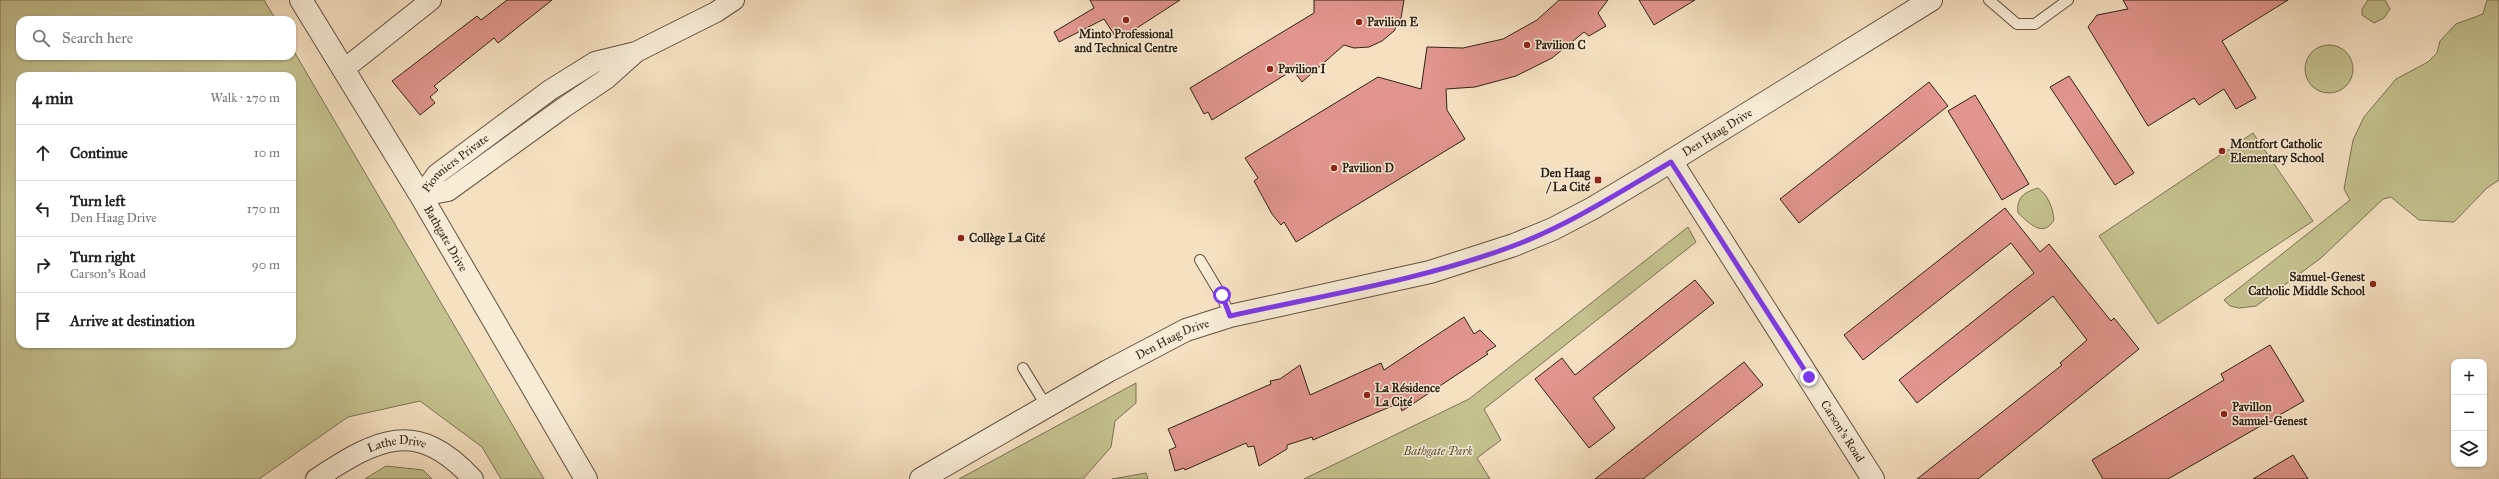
<!DOCTYPE html>
<meta charset="utf-8">
<style>
:root{--surface:#fff;--page:#f2f2f2;--text:#202124;--muted:#757577;--line:#e0e0e0}
body{margin:0;font-family:"IM FELL Great Primer",serif;background:var(--page);color:var(--text)}
.controls{position:absolute;right:12px;bottom:12px;display:grid;overflow:hidden;border-radius:8px;box-shadow:0 1px 3px #0004}
.controls button{width:36px;height:36px;display:grid;place-items:center;padding:0;border:0;border-bottom:1px solid var(--line);background:var(--surface);color:var(--text);font:20px sans-serif}
.stop{position:absolute;width:12px;height:12px;margin:-9px;border:3px solid #7c3aed;border-radius:50%;background:#fff}
.stop.end{background:#7c3aed;border-color:#fff;box-shadow:0 1px 4px #0008}
.list{margin:0;padding:0;list-style:none}
h2{display:flex;justify-content:space-between;align-items:center;height:52px;margin:0;padding:0 16px;font-size:17px}
h2 small{font-size:13px;font-weight:400;color:var(--muted)}
.list li{display:grid;grid-template-columns:26px 1fr auto;gap:12px;align-items:center;box-sizing:border-box;height:56px;padding:0 16px;border-top:1px solid var(--line)}
.list b{display:block;font-size:15px;white-space:nowrap}
.list p{margin:0;font-size:13px;white-space:nowrap;color:var(--muted)}
.list em{font-size:13px;font-style:normal;color:var(--muted)}
.icon{flex:none;width:22px;height:22px;fill:none;stroke:currentColor;stroke-width:2;stroke-linecap:round;stroke-linejoin:round}
.map{position:relative;flex:none;width:2499px;height:479px;overflow:hidden}
.search{position:absolute;background:var(--surface);box-shadow:0 1px 3px #0004;left:16px;top:16px;width:280px;height:44px;display:flex;align-items:center;gap:10px;box-sizing:border-box;padding:0 14px;border-radius:12px;color:var(--muted);font-size:15px}
.panel{position:absolute;background:var(--surface);box-shadow:0 1px 3px #0004;left:16px;top:72px;width:280px;height:276px;border-radius:12px}
.map>svg:first-child{display:block}
.green{fill:#c4c18e;stroke:#7a7252;fill-rule:evenodd}
.building{fill:#e1958e;stroke:#312315}
.lines{fill:none;stroke-linecap:round;stroke-linejoin:round}
.service-casing{stroke:#625240;stroke-width:12}
.minor-casing{stroke:#625240;stroke-width:22}
.tertiary-casing{stroke:#625240;stroke-width:24}
.service{stroke:#f8ecd7;stroke-width:10}
.minor{stroke:#f8ecd7;stroke-width:20}
.tertiary{stroke:#f8ecd7;stroke-width:22}
.route{stroke:#7c3aed;stroke-width:5}
.poi-dot{fill:#8f2418;stroke:#f8ecd7;stroke-width:1.5}
.labels{text-anchor:middle;dominant-baseline:central;stroke-width:3;stroke-linejoin:round;paint-order:stroke}
.poi-label{font-size:12px;font-weight:bold;fill:#312315;stroke:#f8ecd7;text-anchor:start}
.street-label{font-size:12px;fill:#312315;stroke:#f8ecd7}
.park-label{font-size:12px;font-style:italic;fill:#5d5239;stroke:#f8ecd7}
</style>
<div class="map">
<svg width="2499" height="479" viewBox="0 0 2499 479">
<rect width="100%" height="100%" fill="#f5e1c2"/>
<filter id="stains"><feTurbulence type="fractalNoise" baseFrequency=".005" numOctaves="4"/><feColorMatrix values="0 0 0 0 .2 0 0 0 0 .09 0 0 0 0 .02 0 0 0 .5 -.17"/></filter>
<radialGradient id="worn" r=".72"><stop offset=".6" stop-color="#630" stop-opacity="0"/><stop offset="1" stop-color="#630" stop-opacity=".3"/></radialGradient>
<!-- green -->
<g class="green">
<path d="M 0,0 L 264,0 L 276,20 L 20,20 L 20,56 L 292,56 L 292,48 L 544,479 L 501,479 L 482,447 L 420,401 L 348,417 L 259,479 L 0,479 ZM 20,76 L 292,76 L 292,344 L 20,344 Z"/>
<polygon points="2368,0 2385,0 2390,9 2384,18 2374,23 2362,15 2362,9"/>
<polygon points="2487,0 2499,0 2499,180 2487,188 2454,222 2419,220 2391,197 2383,199 2321,258 2256,306 2239,308 2230,306 2224,300 2350,200 2344,189 2353,140 2364,117 2396,79 2428,62 2437,53 2440,41 2456,24 2483,14"/>
<circle cx="2329" cy="69" r="24"/>
<polygon points="2253,133 2313,221 2158,324 2099,236"/>
<path d="M 2038,188 C 2048,195 2053,208 2054,220 C 2043,238 2030,224 2018,213 C 2016,198 2024,192 2038,188 Z"/>
<polygon points="1688,227 1696,242 1484,409 1501,440 1477,458 1490,479 1304,479 1469,399"/>
<polygon points="1136,383 1136,403 1115,421 1111,447 1083,479 959,479"/>
<polygon points="386,466 423,470 432,479 365,479"/>
<polygon points="1146,473 1148,479 1112,479"/>
</g>
<!-- building -->
<g class="building">
<polygon points="507,0 552,0 498,43 494,38 434,86 438,90 430,97 435,103 420,115 392,81 477,16 481,20"/>
<polygon points="1090,0 1180,0 1120,39 1119,37 1117,39 1104,19 1059,42 1054,32 1094,8"/>
<polygon points="1314,0 1404,0 1401,18 1394,31 1382,41 1369,47 1354,48 1344,45 1302,82 1293,70 1212,120 1208,112 1204,114 1190,88 1314,13"/>
<polygon points="1559,0 1608,0 1598,13 1606,26 1589,36 1584,32 1552,58 1516,76 1475,87 1446,89 1447,110 1465,139 1296,242 1284,222 1281,225 1272,214 1254,181 1258,178 1245,158 1378,77 1421,89 1427,47 1463,48 1503,39 1537,20"/>
<polygon points="1639,0 1695,0 1654,25"/>
<polygon points="2123,0 2288,0 2222,41 2256,98 2236,109 2224,89 2199,105 2194,98 2148,126 2088,27 2097,15 2128,9"/>
<polygon points="2069,76 2134,173 2115,185 2050,87"/>
<polygon points="1929,82 1948,106 1799,223 1780,199"/>
<polygon points="1975,95 2029,184 2002,200 1948,111"/>
<polygon points="2005,208 2040,252 2049,244 2111,321 2114,318 2139,349 1978,479 1917,479 2062,365 2060,363 2087,340 2053,296 1917,403 1899,380 2034,273 2011,243 1863,360 1844,335"/>
<polygon points="1695,280 1714,303 1593,398 1615,428 1589,448 1535,379 1562,358 1575,375"/>
<polygon points="1464,317 1474,334 1480,330 1496,346 1486,352 1488,354 1402,411 1399,403 1313,440 1312,437 1287,445 1287,449 1259,466 1254,446 1248,447 1246,443 1185,470 1184,468 1175,471 1169,450 1176,447 1168,429 1271,384 1270,381 1280,379 1300,365 1310,395 1381,363 1384,370"/>
<polygon points="2270,345 2304,401 2168,479 2103,479 2092,460 2224,380 2221,374"/>
<polygon points="1744,362 1763,385 1643,479 1595,479"/>
<polygon points="2293,455 2308,479 2253,479"/>
</g>
<g class="lines">
<defs>
<g id="service">
<polyline points="1989,0 2017,24 2035,24 2068,0"/>
<polyline points="1200,260 1221,295 1230,316"/>
<polyline points="1023,368 1047,407"/>
</g>
<g id="minor">
<polyline points="343,70 431,0"/>
<path id="s1" d="M 421,196 L 437,174 L 550,90 L 595,62 L 636,52 L 716,12 L 734,0"/>
<polyline points="421,196 448,191 563,108 606,79 635,53"/>
<path id="s2" d="M 316,479 C 377,439 416,417 473,479"/>
</g>
<g id="tertiary">
<path id="s3" d="M 301,0 L 421,196 L 586,479"/>
<path id="s4" d="M 1671,161 L 1873,479"/>
<path id="s5" d="M 921,479 L 1108,371 L 1186,330 L 1230,316 L 1430,272 L 1514,245 L 1553,229 L 1593,208 L 1650,174 L 1931,0"/>
</g>
</defs>
<!-- service casing -->
<use href="#service" class="service-casing"/>
<!-- minor casing -->
<use href="#minor" class="minor-casing"/>
<!-- tertiary casing -->
<use href="#tertiary" class="tertiary-casing"/>
<!-- service -->
<use href="#service" class="service"/>
<!-- minor -->
<use href="#minor" class="minor"/>
<!-- tertiary -->
<use href="#tertiary" class="tertiary"/>
</g>
<g class="lines">
<!-- route -->
<path class="route" d="M 1222,295 L 1230,316 C 1325,295 1422,280 1513,246 C 1569,225 1620,192 1671,162 L 1809,377"/>
</g>
<!-- markers -->
<g class="poi-dot">
<circle cx="1126" cy="20" r="4"/>
<circle cx="1359" cy="22" r="4"/>
<circle cx="1527" cy="45" r="4"/>
<circle cx="1270" cy="69" r="4"/>
<circle cx="2222" cy="151" r="4"/>
<circle cx="1334" cy="168" r="4"/>
<rect x="1594" y="176" width="8" height="8" rx="2"/>
<circle cx="961" cy="238" r="4"/>
<circle cx="2373" cy="284" r="4"/>
<circle cx="1367" cy="395" r="4"/>
<circle cx="2224" cy="414" r="4"/>
</g>
<g class="labels">
<!-- poi labels -->
<g class="poi-label">
<text x="1367" y="22">Pavilion E</text>
<text x="1126" y="34" text-anchor="middle">Minto Professional<tspan x="1126" dy="14">and Technical Centre</tspan></text>
<text x="1535" y="45">Pavilion C</text>
<text x="1278" y="69">Pavilion I</text>
<text x="2230" y="144">Montfort Catholic<tspan x="2230" dy="14">Elementary School</tspan></text>
<text x="1342" y="168">Pavilion D</text>
<text x="1590" y="173" text-anchor="end">Den Haag<tspan x="1590" dy="14">/ La Cité</tspan></text>
<text x="969" y="238">Collège La Cité</text>
<text x="2365" y="277" text-anchor="end">Samuel-Genest<tspan x="2365" dy="14">Catholic Middle School</tspan></text>
<text x="1375" y="388">La Résidence<tspan x="1375" dy="14">La Cité</tspan></text>
<text x="2232" y="407">Pavillon<tspan x="2232" dy="14">Samuel-Genest</tspan></text>
</g>
<!-- street labels -->
<g class="street-label">
<text stroke="none"><textPath href="#s5" startOffset="876">Den Haag Drive</textPath></text>
<text stroke="none"><textPath href="#s1" startOffset="48">Pionniers Private</textPath></text>
<text stroke="none"><textPath href="#s3" startOffset="279">Bathgate Drive</textPath></text>
<text stroke="none"><textPath href="#s5" startOffset="288">Den Haag Drive</textPath></text>
<text stroke="none"><textPath href="#s4" startOffset="320">Carson's Road</textPath></text>
<text stroke="none"><textPath href="#s2" startOffset="90">Lathe Drive</textPath></text>
</g>
<!-- park labels -->
<g class="park-label">
<text x="1438" y="451">Bathgate Park</text>
</g>
</g>
<rect width="100%" height="100%" filter="url(#stains)"/>
<rect width="100%" height="100%" fill="url(#worn)"/>
</svg>
<div class="controls">
<button>+</button>
<button>−</button>
<button><svg class="icon" aria-label="layers" viewBox="0 0 24 24"><path d="M12 4l9 5-9 5-9-5zM3 14l9 5 9-5"/></svg></button>
</div>
<div class="stop" style="left:1222px;top:295px"></div>
<div class="stop end" style="left:1809px;top:377px"></div>
<div class="search"><svg class="icon" aria-label="search" viewBox="0 0 24 24"><circle cx="10" cy="10" r="6"/><path d="M15 15l6 6"/></svg>Search here</div>
<section class="panel">
<h2>4 min<small>Walk · 270 m</small></h2>
<ul class="list">
<li><svg class="icon" aria-label="ahead" viewBox="0 0 24 24"><path d="M12 20V5M6 11l6-6 6 6"/></svg><div><b>Continue</b></div><em>10 m</em></li>
<li><svg class="icon" aria-label="left" viewBox="0 0 24 24"><path d="M17 20v-9H6M10 6l-5 5 5 5"/></svg><div><b>Turn left</b><p>Den Haag Drive</p></div><em>170 m</em></li>
<li><svg class="icon" aria-label="right" viewBox="0 0 24 24"><path d="M7 20v-9h11M14 6l5 5-5 5"/></svg><div><b>Turn right</b><p>Carson's Road</p></div><em>90 m</em></li>
<li><svg class="icon" aria-label="arrive" viewBox="0 0 24 24"><path d="M6 21V4h12l-3 4 3 4H6"/></svg><div><b>Arrive at destination</b></div></li>
</ul>
</section>
</div>
